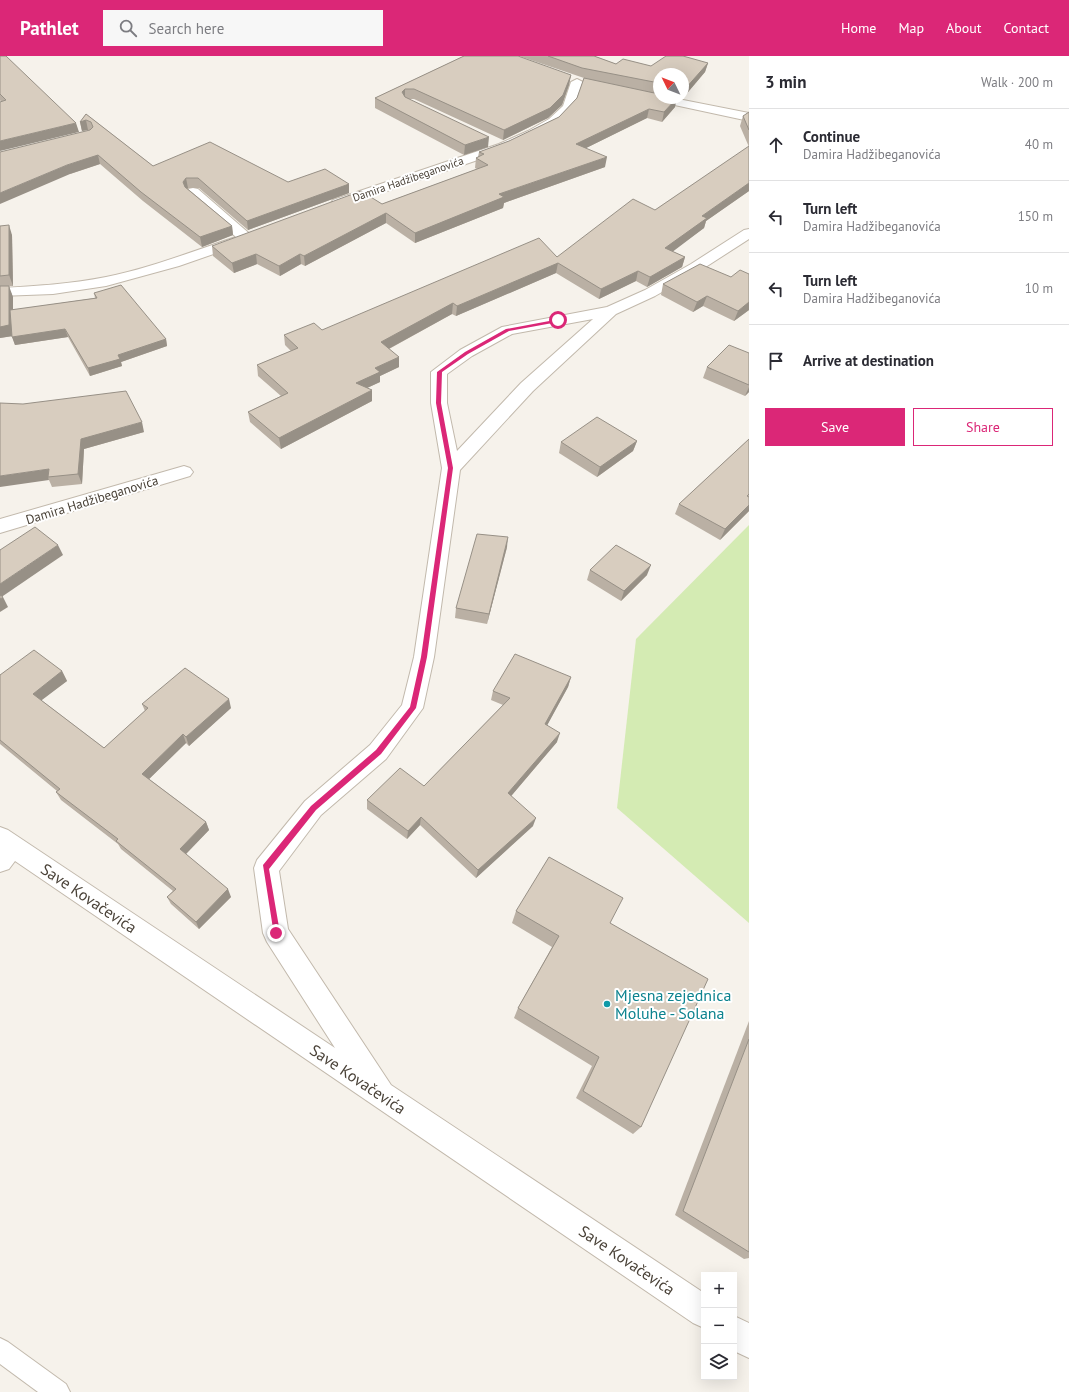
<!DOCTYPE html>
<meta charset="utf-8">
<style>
:root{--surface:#fff;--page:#f7f7f7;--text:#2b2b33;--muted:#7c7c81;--line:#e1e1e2;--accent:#db2777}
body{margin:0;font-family:"PT Sans",sans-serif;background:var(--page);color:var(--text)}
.controls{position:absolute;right:12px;bottom:12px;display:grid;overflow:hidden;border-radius:0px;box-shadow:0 4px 16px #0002}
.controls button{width:36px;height:36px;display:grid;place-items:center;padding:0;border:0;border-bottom:1px solid var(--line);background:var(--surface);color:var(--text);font:20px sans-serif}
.compass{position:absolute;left:653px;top:12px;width:36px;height:36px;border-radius:50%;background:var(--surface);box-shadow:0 4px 16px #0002;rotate:313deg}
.stop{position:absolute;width:12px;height:12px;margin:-9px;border:3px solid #db2777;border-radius:50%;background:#fff}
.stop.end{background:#db2777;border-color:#fff;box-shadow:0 1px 4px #0008}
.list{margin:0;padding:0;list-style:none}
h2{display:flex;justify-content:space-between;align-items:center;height:52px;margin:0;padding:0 16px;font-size:17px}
h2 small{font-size:13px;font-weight:400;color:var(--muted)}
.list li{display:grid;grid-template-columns:26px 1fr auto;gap:12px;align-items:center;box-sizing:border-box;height:72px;padding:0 16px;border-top:1px solid var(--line)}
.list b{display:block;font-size:15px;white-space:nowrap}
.list p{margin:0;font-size:13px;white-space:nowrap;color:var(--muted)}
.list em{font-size:13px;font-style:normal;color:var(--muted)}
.actions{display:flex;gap:8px;padding:12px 16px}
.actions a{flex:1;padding:9px 0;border:1px solid var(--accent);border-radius:0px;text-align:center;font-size:14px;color:var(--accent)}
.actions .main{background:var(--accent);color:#fff}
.icon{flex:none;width:22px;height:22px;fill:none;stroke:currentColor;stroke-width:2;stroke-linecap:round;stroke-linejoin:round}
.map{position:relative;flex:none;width:749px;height:1336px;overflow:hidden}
header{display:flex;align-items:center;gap:24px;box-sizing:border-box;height:56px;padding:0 20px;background:var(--accent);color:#fff}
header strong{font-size:19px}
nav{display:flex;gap:22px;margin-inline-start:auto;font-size:14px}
.search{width:280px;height:36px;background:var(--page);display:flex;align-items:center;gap:10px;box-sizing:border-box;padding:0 14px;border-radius:0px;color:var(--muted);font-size:15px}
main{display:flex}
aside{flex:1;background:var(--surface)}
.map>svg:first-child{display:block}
.green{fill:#d4ebb3}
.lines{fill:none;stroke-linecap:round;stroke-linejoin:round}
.lane-casing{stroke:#c2b9ac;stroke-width:2}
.street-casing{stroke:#c2b9ac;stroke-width:2}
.lane{fill:#fff;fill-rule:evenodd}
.street{fill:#fff;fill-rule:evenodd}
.wall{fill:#bab0a4}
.shaded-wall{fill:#979086}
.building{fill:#d8cdbf;stroke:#979086}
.route{fill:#db2777}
.culture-dot{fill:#0f9aa8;stroke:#fff;stroke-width:1.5}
.labels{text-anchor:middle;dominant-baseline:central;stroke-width:4;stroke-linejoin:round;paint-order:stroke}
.far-street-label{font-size:11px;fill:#4a4238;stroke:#fff}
.street-label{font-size:13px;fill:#4a4238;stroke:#fff}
.near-street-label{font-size:16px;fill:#4a4238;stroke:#fff}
.near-culture-label{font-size:16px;fill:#0d838f;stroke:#fff;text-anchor:start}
</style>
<header>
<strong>Pathlet</strong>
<div class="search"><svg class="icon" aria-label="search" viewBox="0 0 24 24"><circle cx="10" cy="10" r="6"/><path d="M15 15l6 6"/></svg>Search here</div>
<nav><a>Home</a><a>Map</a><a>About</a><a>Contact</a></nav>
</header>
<main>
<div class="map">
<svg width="749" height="1336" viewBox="0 0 749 1336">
<rect width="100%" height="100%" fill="#f6f2eb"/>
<!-- green -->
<polygon class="green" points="749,469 749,867 617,752 636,583"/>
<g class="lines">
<defs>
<polygon id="lane" points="0,1282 8,1286 66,1328 70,1336 38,1336 0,1308"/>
<g id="street">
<polygon points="577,23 583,26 572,54 557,69 536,81 507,94 343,150 333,150 331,147 333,144 499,88 528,75 549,63 563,50 571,26"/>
<polygon points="646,36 659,39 659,42 673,42 749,57 749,65 642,42 640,40 642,38"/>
<path d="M 193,132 L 198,133 L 251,179 L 253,182 L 251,185 L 179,210 L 106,230 L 53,238 L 0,240 L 0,232 C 36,230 70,228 106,221 C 151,212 193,195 236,181 L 188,139 L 186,136 L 188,133 Z"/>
<path d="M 749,173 L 749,183 L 701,214 L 655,240 L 616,258 L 533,335 L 460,414 L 434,601 L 423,652 L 386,703 L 321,759 L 279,815 L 288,873 L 391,1029 L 704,1237 L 704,1272 L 693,1267 L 15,805 L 9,813 L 0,816 L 0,771 L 8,774 L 335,992 L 267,886 L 263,877 L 254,812 L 257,804 L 305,745 L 370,689 L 402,649 L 414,601 L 442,412 L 431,347 L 431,316 L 460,294 L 502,271 L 607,251 L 645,234 L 691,208 L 744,174 ZM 593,263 L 521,327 L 457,395 L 447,347 L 447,318 L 472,300 L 512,278 Z"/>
<polygon points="184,410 190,412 193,416 190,420 0,477 0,463"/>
<polygon points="734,1260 749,1267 749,1302 734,1295"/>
</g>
</defs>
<!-- lane casing -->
<use href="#lane" class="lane-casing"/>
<!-- street casing -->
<use href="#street" class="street-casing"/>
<!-- lane -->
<use href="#lane" class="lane"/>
<!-- street -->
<use href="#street" class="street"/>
</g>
<!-- wall -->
<g class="wall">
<polygon points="0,0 79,76 1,46 0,44"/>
<polygon points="464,0 571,19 569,29 562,49 548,62 503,84 414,43 407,43 488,91 464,99 375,52 375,42"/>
<polygon points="519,0 594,0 616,8 651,10 708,7 705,16 683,42 683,18 659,18 659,37 675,51 662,66 647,62 586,92 605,111 504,147 503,152 415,187 386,167 305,210 301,208 280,220 257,208 234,217 213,200 212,190 382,148 477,113 475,112 476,102 478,101 479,96 509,85 559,61 577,42 584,22"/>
<polygon points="749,56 749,135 706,165 704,172 672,195 685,201 682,211 647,231 636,225 599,243 556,217 456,260 452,258 389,293 399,301 399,311 380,320 380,326 367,332 372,345 281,393 250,366 248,356 281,340 258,320 257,309 291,295 285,289 284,279 322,274 557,201 655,154 749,91 740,70 743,60"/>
<polygon points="86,58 153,110 288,126 349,128 349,137 248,174 199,132 187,132 232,170 233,179 202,191 143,145 100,108 70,118 90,74 88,74 82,75 80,66"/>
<polygon points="0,170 12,179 13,230 8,230 13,241 13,254 95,242 94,237 166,283 167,290 121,306 122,310 90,320 68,281 15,289 12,280 0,282"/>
<polygon points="749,218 749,254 734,265 703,250 693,256 661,239 663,228 731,221"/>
<polygon points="749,297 749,336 745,340 703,322 707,311"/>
<polygon points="0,347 144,376 84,393 82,428 52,431 49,424"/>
<polygon points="749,383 749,455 720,484 675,458 679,448"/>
<polygon points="637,385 633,395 597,421 559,397 561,386"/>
<polygon points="507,491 487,568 455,562 456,552"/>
<polygon points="590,514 647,519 621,545 587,524"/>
<polygon points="62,615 67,625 41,644 104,692 145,655 142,648 231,652 189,690 186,687 149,723 206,766 209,774 186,798 231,841 199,873 171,848 167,841 173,835 121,793 118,788 61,744 56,736 57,735 0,688 0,619"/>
<polygon points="571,621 568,631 547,669 557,686 511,740 533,770 476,822 420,769 407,783 367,753 367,744 424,730 503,649 491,644 493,635"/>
<polygon points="516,855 610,867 641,1071 633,1078 576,1042 592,1010 514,962 518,952 552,891 512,867"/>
<polygon points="749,965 749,1202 744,1203 675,1159"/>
</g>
<!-- shaded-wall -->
<g class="shaded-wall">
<polygon points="708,7 705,16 683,42 685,33"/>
<polygon points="571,19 569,29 562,49 548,62 503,84 504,74"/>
<polygon points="405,33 405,42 402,36"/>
<polygon points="677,42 675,51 662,66 664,56"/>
<polygon points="649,53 647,62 574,98 576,88"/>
<polygon points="86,64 88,74 82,75 80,66"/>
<polygon points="76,67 79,76 0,95 0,85"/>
<polygon points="489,81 488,91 464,99 465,89"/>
<polygon points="98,99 100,108 70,118 0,148 0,137 67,109"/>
<polygon points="607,101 605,111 504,147 503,152 415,187 415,177 499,138"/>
<polygon points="186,122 188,132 185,135 183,126"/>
<polygon points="749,127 749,135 706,165 704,172 663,203 665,192 702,160"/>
<polygon points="349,128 349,137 248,174 247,165"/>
<polygon points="386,157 386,167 305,210 304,200"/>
<polygon points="9,169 12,179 13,230 9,219"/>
<polygon points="232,170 233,179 202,191 200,181"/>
<polygon points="256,198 257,208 234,217 232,207"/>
<polygon points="300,198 301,208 280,220 279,210"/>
<polygon points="685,201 682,211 647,231 650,221"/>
<polygon points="558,207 556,217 456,260 457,250"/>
<polygon points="638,215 636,225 599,243 601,233"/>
<polygon points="9,230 13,241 13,280 0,282 0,271"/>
<polygon points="707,240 703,250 693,256 697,246"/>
<polygon points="749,246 749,254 734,265 738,255"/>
<polygon points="453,247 452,258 381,297 381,286"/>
<polygon points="65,273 68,281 15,289 12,281"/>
<polygon points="166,283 167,290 121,306 122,310 90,320 88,312 118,299"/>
<polygon points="399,301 399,311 380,320 380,326 356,337 356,327 375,312"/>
<polygon points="749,331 749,336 745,340"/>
<polygon points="372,334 372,345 281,393 279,382"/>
<polygon points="142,366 144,376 84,393 82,428 78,418 81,383"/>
<polygon points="637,385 633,395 597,421 600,411"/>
<polygon points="49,413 48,421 49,424 0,431 0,420"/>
<polygon points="749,449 749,455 720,484 725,473"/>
<polygon points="508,481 507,491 487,568 489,558"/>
<polygon points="58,489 63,499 0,542 0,528"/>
<polygon points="651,509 647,519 621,545 624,535"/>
<polygon points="3,541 8,551 0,556 0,543"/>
<polygon points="62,615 67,625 38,647 33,638"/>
<polygon points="571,621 568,631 543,677 545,668"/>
<polygon points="229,643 231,652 189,690 186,681"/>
<polygon points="560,677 557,686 506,746 508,737"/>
<polygon points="183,678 186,687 146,726 142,718"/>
<polygon points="421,761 420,769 407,783 408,775"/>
<polygon points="536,762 533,770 476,822 478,814"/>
<polygon points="206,766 209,774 183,801 180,793"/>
<polygon points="228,833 231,841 199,873 196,866"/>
</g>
<!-- building -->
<g class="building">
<polygon points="0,0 6,0 76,67 0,85 0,46 6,44 0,38"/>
<polygon points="464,0 518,0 571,19 563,39 550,52 504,74 414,33 405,33 402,36 405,41 489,81 465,89 375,42"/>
<polygon points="548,0 594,0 616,8 623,3 651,10 666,0 683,0 708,7 685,33 683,32 683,18 659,18 659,27 582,12"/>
<polygon points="584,22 659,38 659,42 677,42 664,56 649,53 576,88 607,101 499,138 504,141 415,177 386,157 304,200 300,198 279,210 256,198 232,207 212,190 361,135 382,148 488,109 476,102 484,98 479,96 509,85 559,61 577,42"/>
<polygon points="749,56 749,74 743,60"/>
<polygon points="86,58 153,110 210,86 288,126 325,113 349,128 247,165 198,122 186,122 183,126 185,131 232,170 200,181 141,136 98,99 67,109 0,137 0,96 90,74 93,71 91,66 86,64 80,66"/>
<polygon points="749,90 749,127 702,160 707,162 665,192 685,201 650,221 638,215 601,233 558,207 457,250 453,247 381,286 399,301 375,312 380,316 356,327 372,334 279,382 248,356 288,337 257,309 298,292 284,279 314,267 322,274 539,182 557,201 633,143 655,154"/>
<polygon points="9,169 9,219 0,220 0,170"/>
<polygon points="700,208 731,221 740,214 749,218 749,246 738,255 707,240 697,246 663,228"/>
<polygon points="121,229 166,283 118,299 120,303 88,312 65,273 12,281 10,254 97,242 94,237"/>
<polygon points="0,230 9,230 9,269 0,271"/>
<polygon points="729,289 749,297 749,329 707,311"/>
<polygon points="126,335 142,366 81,383 78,418 48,421 49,413 0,420 0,347 23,348"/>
<polygon points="597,361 637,385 600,411 561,386"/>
<polygon points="749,383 749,438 747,440 749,441 749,449 725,473 679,448"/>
<polygon points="35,471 58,489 0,528 0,494"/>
<polygon points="477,478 508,481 489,558 456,552"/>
<polygon points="616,489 651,509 624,535 590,514"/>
<polygon points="0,539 3,541 0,543"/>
<polygon points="34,594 62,615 33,638 104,692 148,652 142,648 185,612 229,643 186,681 183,678 142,718 206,766 180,793 228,833 196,866 167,841 176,833 116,785 118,783 56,736 60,733 0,684 0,619"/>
<polygon points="515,598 571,621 545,668 560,677 508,737 536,762 478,814 421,761 408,775 367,744 400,712 424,730 510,642 493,635"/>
<polygon points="549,801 623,842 610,867 708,923 641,1071 583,1035 599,1001 518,952 559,880 516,855"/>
<polygon points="749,983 749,1196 683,1155"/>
</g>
<!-- route -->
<polygon class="route" points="560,263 558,266 509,275 468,298 442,316 441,347 453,412 427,601 416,652 381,698 316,754 269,813 280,877 279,879 274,879 263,809 311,750 376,694 410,651 421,601 448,412 436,347 437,316 465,296 506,273"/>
<!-- markers -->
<circle class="culture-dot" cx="607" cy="948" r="4"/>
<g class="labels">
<!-- far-street labels -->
<g class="far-street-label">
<text transform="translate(408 123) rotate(-19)">Damira Hadžibeganovića</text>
</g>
<!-- street labels -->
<g class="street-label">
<text transform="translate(92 444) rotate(-17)">Damira Hadžibeganovića</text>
</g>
<!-- near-street labels -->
<g class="near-street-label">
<text transform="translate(89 842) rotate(34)">Save Kovačevića</text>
<text transform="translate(358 1023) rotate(34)">Save Kovačevića</text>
<text transform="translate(627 1204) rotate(34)">Save Kovačevića</text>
</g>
<!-- near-culture labels -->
<g class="near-culture-label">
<text x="615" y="939">Mjesna zejednica<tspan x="615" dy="18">Moluhe - Solana</tspan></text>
</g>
</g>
</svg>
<div class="controls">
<button>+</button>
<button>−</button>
<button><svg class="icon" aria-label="layers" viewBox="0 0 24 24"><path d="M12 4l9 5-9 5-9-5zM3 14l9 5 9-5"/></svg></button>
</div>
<svg class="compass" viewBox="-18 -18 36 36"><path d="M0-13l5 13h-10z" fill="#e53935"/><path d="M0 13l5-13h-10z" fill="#7c7c81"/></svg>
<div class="stop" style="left:558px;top:264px"></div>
<div class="stop end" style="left:276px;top:877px"></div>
</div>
<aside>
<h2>3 min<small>Walk · 200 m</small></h2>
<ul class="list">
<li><svg class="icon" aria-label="ahead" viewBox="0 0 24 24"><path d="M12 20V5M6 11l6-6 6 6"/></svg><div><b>Continue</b><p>Damira Hadžibeganovića</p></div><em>40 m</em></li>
<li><svg class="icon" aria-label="left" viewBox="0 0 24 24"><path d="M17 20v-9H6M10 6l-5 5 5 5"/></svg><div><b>Turn left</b><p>Damira Hadžibeganovića</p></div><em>150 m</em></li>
<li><svg class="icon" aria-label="left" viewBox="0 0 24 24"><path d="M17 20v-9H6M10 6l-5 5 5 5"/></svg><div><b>Turn left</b><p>Damira Hadžibeganovića</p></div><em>10 m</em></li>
<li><svg class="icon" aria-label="arrive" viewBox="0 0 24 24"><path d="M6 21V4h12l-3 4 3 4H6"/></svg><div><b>Arrive at destination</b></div></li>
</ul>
<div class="actions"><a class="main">Save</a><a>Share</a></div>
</aside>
</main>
